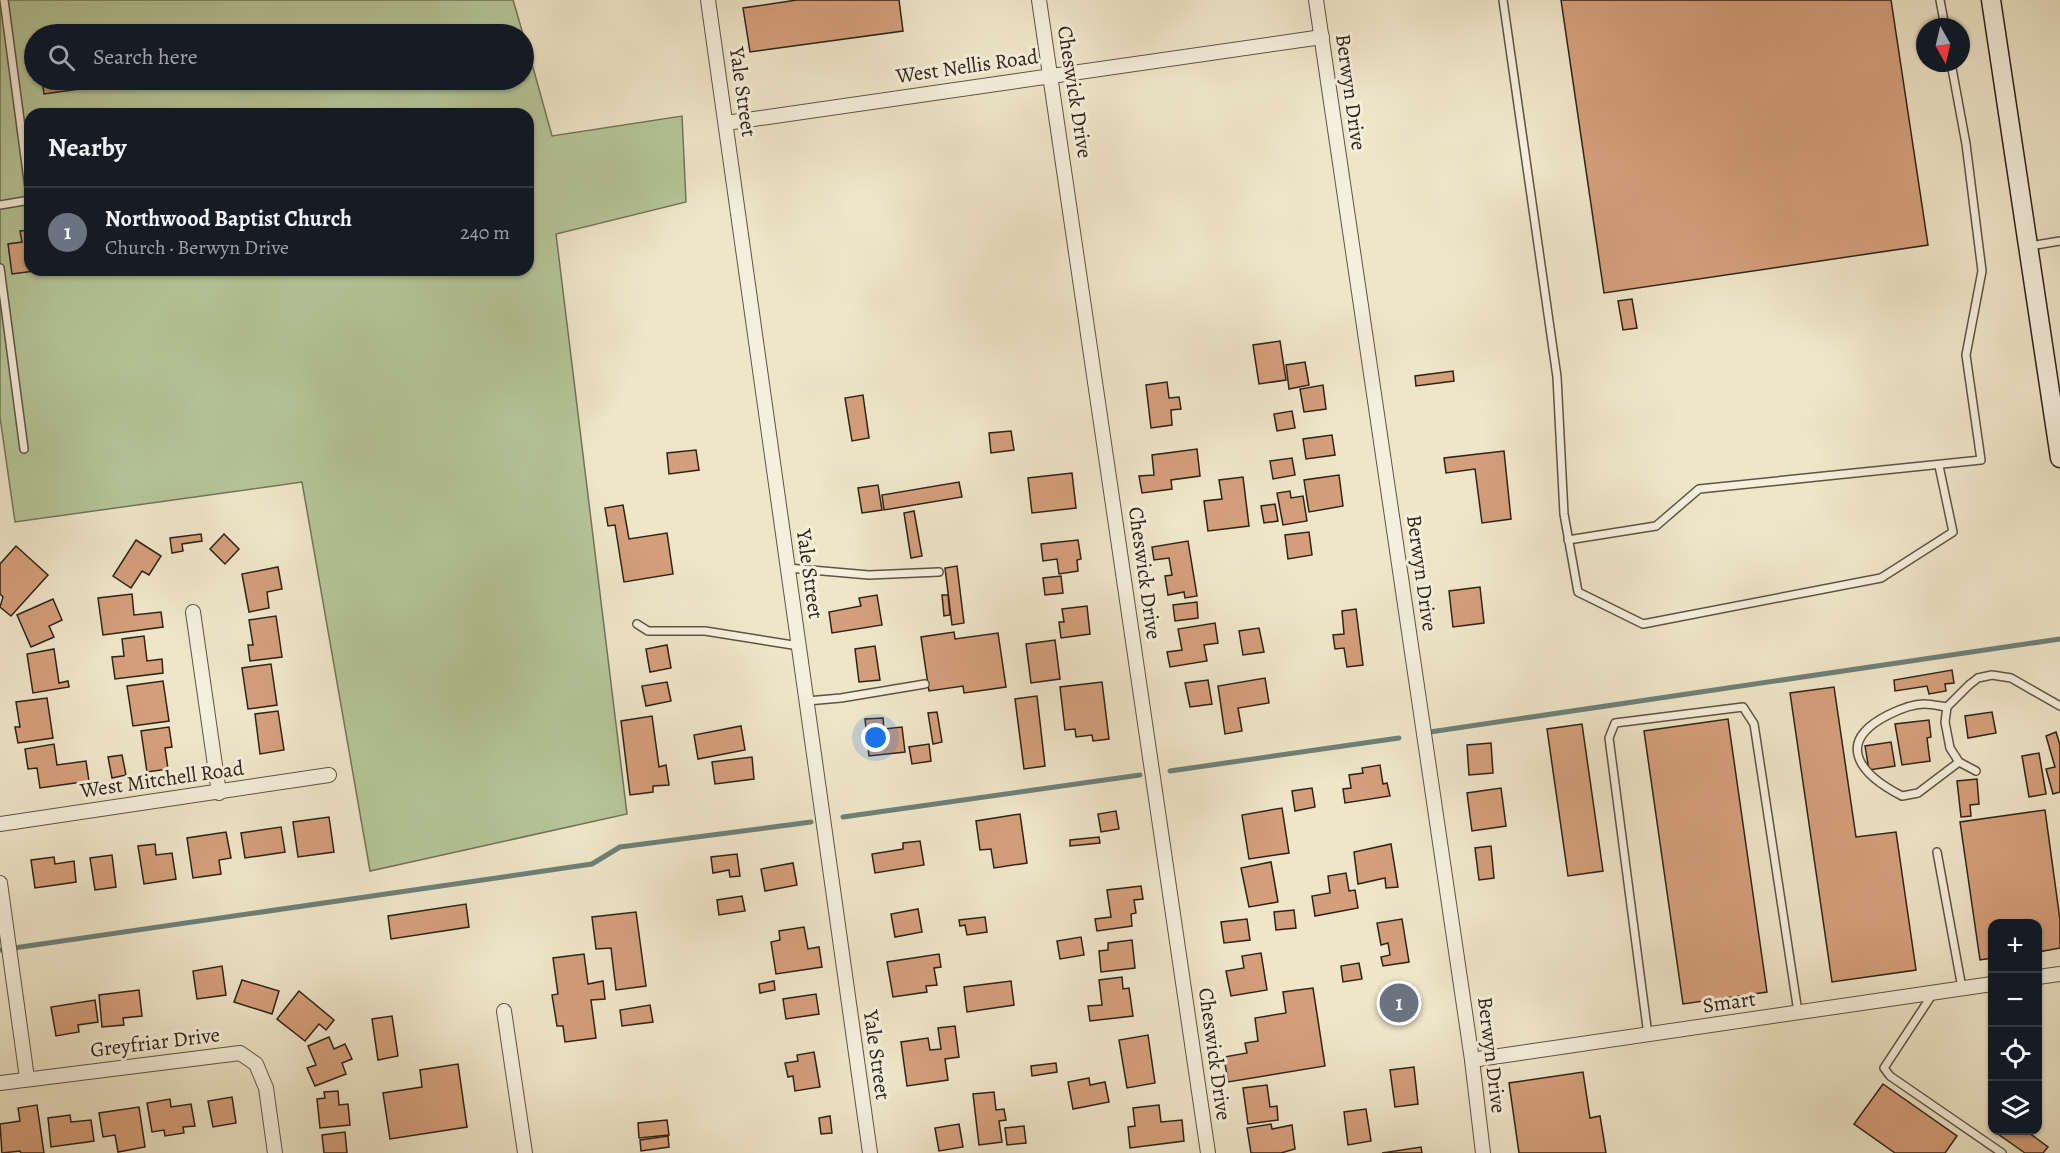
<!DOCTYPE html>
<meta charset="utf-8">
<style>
:root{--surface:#171b24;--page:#20242c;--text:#f1f3f6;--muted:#9ea1a6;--line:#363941;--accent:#7c3aed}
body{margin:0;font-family:Alegreya,serif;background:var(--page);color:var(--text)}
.controls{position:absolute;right:18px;bottom:18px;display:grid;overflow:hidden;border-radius:12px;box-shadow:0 2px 4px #0004}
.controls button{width:54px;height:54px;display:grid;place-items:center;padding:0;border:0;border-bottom:2px solid var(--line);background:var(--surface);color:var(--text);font:30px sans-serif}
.compass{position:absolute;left:1916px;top:18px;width:54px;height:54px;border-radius:50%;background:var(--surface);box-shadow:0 2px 4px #0004;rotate:172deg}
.you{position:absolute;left:876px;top:738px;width:21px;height:21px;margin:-15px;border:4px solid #fff;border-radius:50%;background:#1a73e8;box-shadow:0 0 0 9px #1a73e833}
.badge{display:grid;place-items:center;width:39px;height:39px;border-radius:50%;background:var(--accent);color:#fff;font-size:20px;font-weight:700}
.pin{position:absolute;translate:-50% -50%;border:3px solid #fff;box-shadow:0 2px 6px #0006}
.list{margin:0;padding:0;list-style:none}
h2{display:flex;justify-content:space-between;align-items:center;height:78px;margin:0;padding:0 24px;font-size:26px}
h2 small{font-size:20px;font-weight:400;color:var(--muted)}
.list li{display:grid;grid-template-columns:39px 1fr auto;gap:18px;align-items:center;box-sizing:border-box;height:90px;padding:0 24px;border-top:2px solid var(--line)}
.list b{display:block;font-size:22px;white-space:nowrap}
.list p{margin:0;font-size:20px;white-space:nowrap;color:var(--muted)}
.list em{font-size:20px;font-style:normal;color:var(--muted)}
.icon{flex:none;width:33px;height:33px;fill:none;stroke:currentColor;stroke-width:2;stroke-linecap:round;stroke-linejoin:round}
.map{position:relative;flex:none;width:2060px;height:1153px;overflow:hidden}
.search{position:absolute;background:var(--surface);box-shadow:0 2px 4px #0004;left:24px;top:24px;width:510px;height:66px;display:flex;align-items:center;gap:15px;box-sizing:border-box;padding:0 21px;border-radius:33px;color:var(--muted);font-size:22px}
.panel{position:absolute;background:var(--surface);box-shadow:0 2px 4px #0004;left:24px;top:108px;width:510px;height:168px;border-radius:18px}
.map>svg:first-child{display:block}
.green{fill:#b5c699;stroke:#727458;stroke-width:1.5;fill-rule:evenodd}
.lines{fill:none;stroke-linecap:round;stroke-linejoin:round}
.stream{stroke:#6f8078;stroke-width:5}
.building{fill:#d49f7b;stroke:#2e2217;stroke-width:1.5}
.lane-casing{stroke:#5e5344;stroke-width:10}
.street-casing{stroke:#5e5344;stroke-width:16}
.secondary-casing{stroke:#2e2217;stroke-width:21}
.lane{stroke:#f5efdc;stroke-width:7}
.street{stroke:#f5efdc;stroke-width:14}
.secondary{stroke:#f5efdc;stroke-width:18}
.labels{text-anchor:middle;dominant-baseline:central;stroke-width:6;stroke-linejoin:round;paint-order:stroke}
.street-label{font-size:21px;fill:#2e2217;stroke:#f5efdc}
</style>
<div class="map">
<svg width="2060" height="1153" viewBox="0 0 2060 1153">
<rect width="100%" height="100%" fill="#efe6c9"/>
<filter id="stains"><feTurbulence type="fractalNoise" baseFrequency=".00333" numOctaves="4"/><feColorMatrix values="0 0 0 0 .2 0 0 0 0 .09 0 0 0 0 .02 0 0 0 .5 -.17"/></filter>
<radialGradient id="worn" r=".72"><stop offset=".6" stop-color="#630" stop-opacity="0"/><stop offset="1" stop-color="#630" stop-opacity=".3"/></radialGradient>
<!-- green -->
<path class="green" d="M 0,0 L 513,0 L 523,34 L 34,34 L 34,80 L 524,80 L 524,35 L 552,136 L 682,116 L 686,202 L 556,234 L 627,814 L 370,871 L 302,482 L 15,522 L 0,417 ZM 30,114 L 528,114 L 528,270 L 30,270 Z"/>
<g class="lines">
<!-- stream -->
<g class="stream">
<polyline points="1430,732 2060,639"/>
<polyline points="1170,771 1399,738"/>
<polyline points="843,817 1140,775"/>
<polyline points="0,950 592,864 620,847 811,822"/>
</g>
</g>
<!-- building -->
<g class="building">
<polygon points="797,0 899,0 903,31 750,52 743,8"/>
<polygon points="1561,0 1891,0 1928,245 1604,293"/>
<polygon points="42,80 85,80 86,88 44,94"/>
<polygon points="30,230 30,270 42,270 12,274 8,244 22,242 20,231"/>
<polygon points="1632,299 1637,328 1623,330 1618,301"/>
<polygon points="1280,341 1286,380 1259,384 1253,345"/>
<polygon points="1305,362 1309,385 1289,389 1286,365"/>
<polygon points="1453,371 1454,381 1416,386 1415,376"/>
<polygon points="1167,382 1169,398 1179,397 1181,409 1171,410 1172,425 1151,428 1146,385"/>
<polygon points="1323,385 1326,409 1304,412 1300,389"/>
<polygon points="863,395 869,438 852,441 845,398"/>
<polygon points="1292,411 1295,428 1277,431 1274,414"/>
<polygon points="1011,431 1014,450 991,453 989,433"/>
<polygon points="1332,435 1335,455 1306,459 1303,439"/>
<polygon points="1197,449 1200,476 1171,480 1172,489 1142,493 1139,476 1154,475 1152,455"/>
<polygon points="696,450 699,470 669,474 667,453"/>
<polygon points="1504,451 1511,519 1482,523 1475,469 1446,473 1444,458"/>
<polygon points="1292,458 1295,475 1273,479 1270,461"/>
<polygon points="1072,473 1076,508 1032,513 1028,478"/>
<polygon points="1339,475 1343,506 1309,512 1304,480"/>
<polygon points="1243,477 1249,526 1208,531 1204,501 1222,499 1219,480"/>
<polygon points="959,482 962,497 884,510 882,495"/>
<polygon points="878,485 882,510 862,513 858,488"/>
<polygon points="1290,491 1291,498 1303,496 1307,521 1283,525 1277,493"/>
<polygon points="1275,504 1278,521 1264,523 1261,506"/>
<polygon points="623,505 629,539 667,533 673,574 624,582 615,525 608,526 605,508"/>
<polygon points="914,511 922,556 911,558 904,513"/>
<polygon points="1309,532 1312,555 1288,559 1285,535"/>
<polygon points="201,534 202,541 182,544 183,551 172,553 170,538"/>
<polygon points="224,534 239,549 225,564 210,549"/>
<polygon points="136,540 161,556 149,575 142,571 131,588 113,576"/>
<polygon points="1078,540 1081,559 1077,560 1078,571 1059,574 1057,559 1043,561 1041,544"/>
<polygon points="1188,541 1197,596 1185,598 1184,592 1168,595 1165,576 1172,575 1169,558 1154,560 1152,547"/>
<polygon points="16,546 48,575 11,616 0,607 3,597 0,594 0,564"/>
<polygon points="957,566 964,623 952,625 945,568"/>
<polygon points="278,567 282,589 267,592 269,608 249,612 242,574"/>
<polygon points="1061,576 1063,593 1045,595 1043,578"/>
<polygon points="1480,587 1484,623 1453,627 1449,591"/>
<polygon points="132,594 134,615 161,612 163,627 103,635 98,598"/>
<polygon points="877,595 882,625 832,633 829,612 861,606 859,598"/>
<polygon points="942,595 948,595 950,615 944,616"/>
<polygon points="53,599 62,620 49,626 54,637 31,647 17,615"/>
<polygon points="1197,602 1198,618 1175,621 1173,605"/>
<polygon points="1087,606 1090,634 1061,638 1059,622 1064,622 1062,609"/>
<polygon points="1356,609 1363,665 1347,667 1344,648 1335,649 1333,635 1344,634 1342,611"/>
<polygon points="276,616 282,657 250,661 248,645 253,645 249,620"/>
<polygon points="1215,623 1218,643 1204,645 1207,661 1170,667 1167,652 1182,650 1178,629"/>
<polygon points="1259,628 1264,652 1243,655 1239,631"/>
<polygon points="954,632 955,639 998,633 1006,687 964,693 963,686 929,691 921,637"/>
<polygon points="144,636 147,661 162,659 163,673 115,679 112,657 124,656 122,639"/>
<polygon points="1055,640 1060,679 1031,683 1026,644"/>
<polygon points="667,645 671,668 650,672 646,649"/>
<polygon points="875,646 880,680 859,682 855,649"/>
<polygon points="54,649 59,683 68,681 69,687 33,693 27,654"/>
<polygon points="271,664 277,705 248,709 242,668"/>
<polygon points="1952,670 1954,683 1945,684 1946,691 1929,694 1927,686 1895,691 1894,680"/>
<polygon points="1265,678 1269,703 1238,708 1242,731 1225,734 1218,686"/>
<polygon points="1208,680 1212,704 1190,707 1185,683"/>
<polygon points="163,681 169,721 133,726 127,686"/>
<polygon points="667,682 671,701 646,706 642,686"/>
<polygon points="1102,682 1109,739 1093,741 1092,735 1076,737 1075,729 1065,730 1060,687"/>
<polygon points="1834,687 1856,837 1896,832 1916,970 1832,982 1790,693"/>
<polygon points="1037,696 1045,766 1024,769 1015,699"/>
<polygon points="47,698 53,738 18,743 15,727 20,727 16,702"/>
<polygon points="278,711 284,750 260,754 255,714"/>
<polygon points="937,712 942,742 933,744 928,713"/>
<polygon points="1992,712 1996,733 1968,738 1965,716"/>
<polygon points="652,716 659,767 666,765 669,785 653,786 653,792 630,795 621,721"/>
<polygon points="883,718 884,729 902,727 905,752 869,756 865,719"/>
<polygon points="1728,719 1767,992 1683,1004 1644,731"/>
<polygon points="1929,720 1931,737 1927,738 1930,761 1902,765 1895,724"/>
<polygon points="1582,724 1603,871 1568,876 1547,729"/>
<polygon points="741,726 745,750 698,759 694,735"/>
<polygon points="169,727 172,747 165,748 168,769 147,772 141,731"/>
<polygon points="2056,732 2060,745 2060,792 2053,794 2046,769 2055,767 2046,736"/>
<polygon points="1891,742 1895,766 1869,770 1865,746"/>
<polygon points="1491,743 1493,773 1469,775 1467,745"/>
<polygon points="54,744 57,765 86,761 89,781 40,788 37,768 28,769 25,749"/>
<polygon points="929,744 931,761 912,764 909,747"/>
<polygon points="2039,753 2046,794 2029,797 2022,756"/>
<polygon points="122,755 126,775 112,778 108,757"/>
<polygon points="752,757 754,779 715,784 712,762"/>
<polygon points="1380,765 1383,784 1387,783 1390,796 1345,803 1343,789 1351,788 1349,775 1363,773 1362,768"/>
<polygon points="1977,779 1979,804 1970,805 1971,816 1961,817 1957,781"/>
<polygon points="1312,788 1315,807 1295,811 1292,791"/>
<polygon points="1501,788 1506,826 1472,831 1467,793"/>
<polygon points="1282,808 1289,853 1249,859 1242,815"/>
<polygon points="2045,810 2060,920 2060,948 2038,952 2038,924 1992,924 1992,958 1980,960 1960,822"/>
<polygon points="1116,811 1119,829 1101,832 1098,814"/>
<polygon points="1020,814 1027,863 994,868 991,849 980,850 976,821"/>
<polygon points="329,817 334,852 298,857 293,822"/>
<polygon points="281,827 285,852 245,858 241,833"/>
<polygon points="226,832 231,858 219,860 221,874 193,878 187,838"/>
<polygon points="1099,837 1100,843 1070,846 1070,840"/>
<polygon points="920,841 924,865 875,873 872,854 903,849 903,843"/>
<polygon points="155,844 156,855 172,853 176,879 144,884 138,846"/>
<polygon points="1391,844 1398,887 1386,888 1385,878 1358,884 1354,852"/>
<polygon points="1491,846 1494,878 1479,880 1475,848"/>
<polygon points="737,854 740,876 730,877 729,870 713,873 711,857"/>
<polygon points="112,855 116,887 95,890 90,858"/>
<polygon points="54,857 55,864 74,861 76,882 35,888 31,860"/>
<polygon points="1271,862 1278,902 1249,907 1241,868"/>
<polygon points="793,863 797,885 765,891 761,869"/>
<polygon points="1346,873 1349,891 1355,890 1358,908 1315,916 1312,896 1330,893 1328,876"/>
<polygon points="1141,886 1143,899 1134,900 1136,913 1131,914 1132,926 1097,931 1095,919 1111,917 1107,890"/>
<polygon points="742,896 745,911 719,915 717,900"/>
<polygon points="466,904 469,927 391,939 388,916"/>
<polygon points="918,909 922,932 895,937 891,914"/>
<polygon points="1294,910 1296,928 1276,930 1274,912"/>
<polygon points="636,912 646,986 616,990 611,948 596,949 592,917"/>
<polygon points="985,917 987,932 967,935 965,925 960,926 959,920"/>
<polygon points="1247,919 1250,940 1224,943 1221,922"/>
<polygon points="1402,919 1409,962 1383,966 1381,957 1390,955 1388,943 1381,945 1377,923"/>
<polygon points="804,927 808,949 819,947 822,967 776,974 771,942 780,940 779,931"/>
<polygon points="1081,937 1084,955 1060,959 1057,941"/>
<polygon points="1132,940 1135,968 1101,972 1099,951 1108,950 1108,943"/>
<polygon points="1261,953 1267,990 1231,996 1226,971 1244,968 1242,956"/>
<polygon points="584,954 588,984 603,981 605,999 591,1000 596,1038 565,1042 563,1026 557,1026 552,995 558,994 553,958"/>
<polygon points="939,954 941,967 934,968 937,985 926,986 927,992 893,997 887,962"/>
<polygon points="1359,963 1362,979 1343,982 1341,966"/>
<polygon points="222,966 226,995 197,999 193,971"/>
<polygon points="1122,977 1123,989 1129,988 1133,1016 1090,1021 1088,1006 1102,1005 1099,980"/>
<polygon points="242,980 279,991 272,1014 234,1002"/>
<polygon points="774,981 775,990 760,993 759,984"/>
<polygon points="1011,981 1014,1005 967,1012 964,987"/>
<polygon points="1313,988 1325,1066 1228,1082 1224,1057 1247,1053 1245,1043 1258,1041 1255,1018 1286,1013 1283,992"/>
<polygon points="139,990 142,1016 123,1018 124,1025 102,1027 99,995"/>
<polygon points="299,991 334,1020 326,1030 319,1024 305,1041 277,1019"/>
<polygon points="816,994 819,1014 786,1019 783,999"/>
<polygon points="95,1000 98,1022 78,1025 79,1032 56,1036 51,1007"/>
<polygon points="650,1005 653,1022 622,1026 620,1010"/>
<polygon points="392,1016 398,1056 378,1060 372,1019"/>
<polygon points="955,1026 959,1057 945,1059 948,1080 907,1086 901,1042 928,1038 930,1050 941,1049 938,1028"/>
<polygon points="1148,1035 1155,1083 1127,1088 1119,1040"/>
<polygon points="329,1037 334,1049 345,1044 352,1059 342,1063 346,1074 315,1086 307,1068 316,1065 308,1046"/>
<polygon points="814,1052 820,1087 795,1091 793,1076 788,1077 785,1063 798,1061 797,1055"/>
<polygon points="1056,1063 1057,1072 1032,1076 1031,1066"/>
<polygon points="458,1064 467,1127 390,1139 383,1093 422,1087 420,1070"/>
<polygon points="1414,1067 1418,1104 1395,1107 1390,1070"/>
<polygon points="1583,1072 1590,1118 1600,1116 1606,1153 1519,1153 1509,1083"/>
<polygon points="1089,1078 1090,1085 1105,1082 1109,1102 1073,1109 1068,1082"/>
<polygon points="1883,1084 1957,1136 1945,1153 1895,1153 1854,1124"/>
<polygon points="1267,1085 1270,1107 1277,1106 1278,1120 1248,1124 1243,1088"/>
<polygon points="338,1091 339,1105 348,1104 350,1125 320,1128 317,1099 325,1098 324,1092"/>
<polygon points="994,1092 996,1110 1004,1109 1006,1120 999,1121 1002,1142 979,1145 973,1094"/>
<polygon points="232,1097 236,1123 213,1127 208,1101"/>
<polygon points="170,1099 171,1107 191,1104 195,1126 183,1127 184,1133 165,1136 164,1130 152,1132 147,1103"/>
<polygon points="37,1105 44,1153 21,1153 20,1151 2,1153 0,1124 20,1121 18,1108"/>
<polygon points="1159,1105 1161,1122 1182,1120 1184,1141 1130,1148 1128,1127 1135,1126 1133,1108"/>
<polygon points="139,1107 145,1147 118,1152 115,1135 103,1137 99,1113"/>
<polygon points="1366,1109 1371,1141 1348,1145 1344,1112"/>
<polygon points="70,1115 71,1122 91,1120 94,1141 51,1147 48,1118"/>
<polygon points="830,1116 832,1133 821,1134 819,1118"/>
<polygon points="667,1120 669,1135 639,1138 638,1123"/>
<polygon points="959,1124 963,1147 939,1151 935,1128"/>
<polygon points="1271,1124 1272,1129 1292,1125 1295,1149 1281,1153 1251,1153 1247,1128"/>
<polygon points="1024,1126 1026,1143 1007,1145 1005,1128"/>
<polygon points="2000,1130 2025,1130 2048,1147 2043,1153 2025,1153 1998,1134"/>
<polygon points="345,1132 347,1153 324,1153 322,1135"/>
<polygon points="668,1136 669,1147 641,1151 640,1140"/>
<polygon points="1421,1147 1422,1153 1382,1153"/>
</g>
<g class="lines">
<defs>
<g id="lane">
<polyline points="4,0 30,195"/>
<polyline points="1503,0 1557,377 1564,514 1578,592 1643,624 1881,578 1953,532 1939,466"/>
<polyline points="1940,0 1945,27"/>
<polyline points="0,205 30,200"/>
<polyline points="2030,246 2060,241"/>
<polyline points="0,268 24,449"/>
<polyline points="1568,540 1656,526 1699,489 1981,460 1966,355 1982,271 1966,144 1951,63"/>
<polyline points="788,568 869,575 939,572"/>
<polyline points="637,624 648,631 705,631 799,646"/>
<polyline points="807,701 841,698 925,684"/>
<path d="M 1947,707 C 1940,706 1931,704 1924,704 C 1912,704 1898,710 1888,715 C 1833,743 1861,775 1902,796 L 1918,793 L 1959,762"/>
<polyline points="1976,771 1959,762 1950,748 1945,722 1947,707 1969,685 1978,678 1992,675 2011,678 2060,706"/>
<polyline points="1937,852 1962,988"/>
<polyline points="1932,995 1884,1068 1890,1076 2002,1153"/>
<polyline points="1648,1035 1609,738 1615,723 1743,707 1754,724 1798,1012"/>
</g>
<g id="street">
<polyline points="708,0 870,1153"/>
<polyline points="1039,0 1208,1153"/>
<polyline points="1316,0 1472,1060 1483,1153"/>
<polyline points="726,123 1322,37"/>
<polyline points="193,612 219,793"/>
<polyline points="0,824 329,775"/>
<polyline points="0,883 27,1078"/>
<polyline points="2038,977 2060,974"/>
<polyline points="504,1011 525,1153"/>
<polyline points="1472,1060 1992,984"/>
<polyline points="0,1083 240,1053 256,1064 266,1088 275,1153"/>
</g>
<polyline id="secondary" points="1991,0 2060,458"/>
</defs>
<!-- lane casing -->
<use href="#lane" class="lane-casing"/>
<!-- street casing -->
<use href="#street" class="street-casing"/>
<!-- secondary casing -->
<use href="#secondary" class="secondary-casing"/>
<!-- lane -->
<use href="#lane" class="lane"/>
<!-- street -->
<use href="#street" class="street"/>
<!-- secondary -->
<use href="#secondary" class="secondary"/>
</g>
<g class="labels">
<!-- street labels -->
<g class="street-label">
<text transform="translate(967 66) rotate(-8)">West Nellis Road</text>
<text transform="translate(743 92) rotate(82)">Yale Street</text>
<text transform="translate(1075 92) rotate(81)">Cheswick Drive</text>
<text transform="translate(1351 92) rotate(82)">Berwyn Drive</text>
<text transform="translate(1145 573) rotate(82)">Cheswick Drive</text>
<text transform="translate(1422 573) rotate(82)">Berwyn Drive</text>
<text transform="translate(810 574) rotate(82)">Yale Street</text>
<text transform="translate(162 779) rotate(-8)">West Mitchell Road</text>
<text transform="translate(1729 1002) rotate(-8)">Smart</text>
<text transform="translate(155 1042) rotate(-7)">Greyfriar Drive</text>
<text transform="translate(1215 1054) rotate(82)">Cheswick Drive</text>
<text transform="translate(877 1055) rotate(82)">Yale Street</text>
<text transform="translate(1492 1055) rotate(83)">Berwyn Drive</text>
</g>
</g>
<rect width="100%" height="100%" filter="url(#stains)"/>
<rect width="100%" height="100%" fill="url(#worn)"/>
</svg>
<div class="controls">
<button>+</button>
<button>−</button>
<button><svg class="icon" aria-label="locate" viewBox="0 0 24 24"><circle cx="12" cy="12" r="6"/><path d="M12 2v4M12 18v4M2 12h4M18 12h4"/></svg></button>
<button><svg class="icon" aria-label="layers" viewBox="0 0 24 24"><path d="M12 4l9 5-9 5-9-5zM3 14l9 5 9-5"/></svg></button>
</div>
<svg class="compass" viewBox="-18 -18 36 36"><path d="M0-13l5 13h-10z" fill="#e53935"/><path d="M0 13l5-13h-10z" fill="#9ea1a6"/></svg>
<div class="you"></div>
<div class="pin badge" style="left:1399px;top:1003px;background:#6b7280">1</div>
<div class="search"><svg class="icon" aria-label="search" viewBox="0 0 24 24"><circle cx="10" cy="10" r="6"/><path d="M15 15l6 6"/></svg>Search here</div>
<section class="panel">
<h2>Nearby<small></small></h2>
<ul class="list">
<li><span class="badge" style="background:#6b7280">1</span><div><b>Northwood Baptist Church</b><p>Church · Berwyn Drive</p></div><em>240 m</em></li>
</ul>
</section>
</div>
